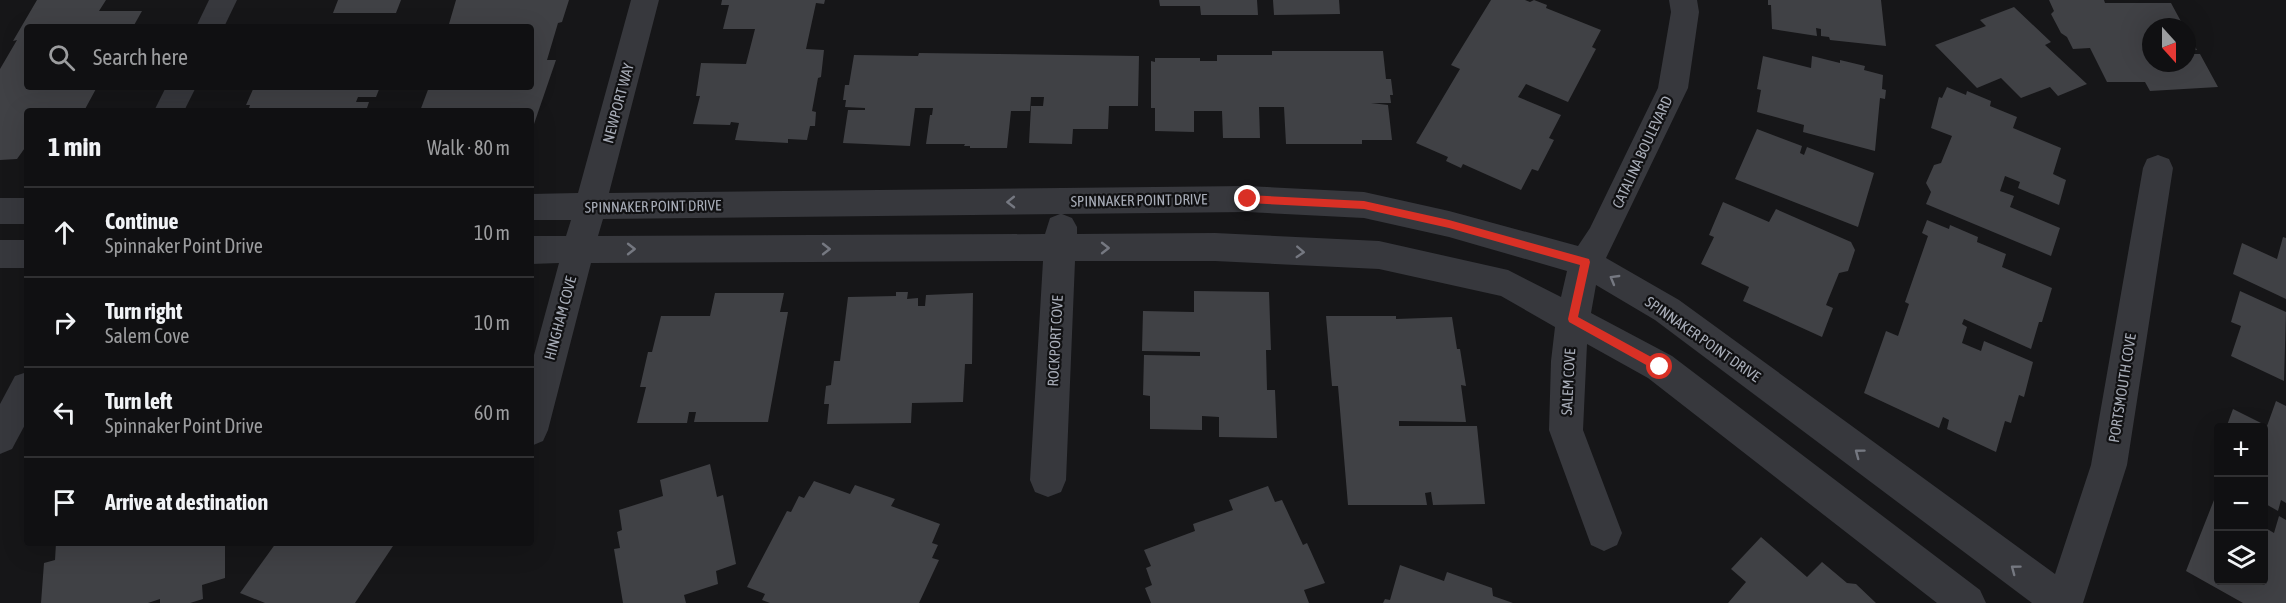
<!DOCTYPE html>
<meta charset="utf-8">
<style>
:root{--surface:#101012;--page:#1e1e20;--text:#f1f3f6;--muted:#9c9d9f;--line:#303032}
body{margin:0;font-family:"Asap Condensed",sans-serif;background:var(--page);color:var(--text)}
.controls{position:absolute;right:18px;bottom:18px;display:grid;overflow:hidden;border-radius:6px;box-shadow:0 6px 24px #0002}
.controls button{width:54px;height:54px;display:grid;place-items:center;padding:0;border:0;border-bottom:2px solid var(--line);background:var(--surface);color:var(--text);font:30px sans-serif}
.compass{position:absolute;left:2142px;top:18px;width:54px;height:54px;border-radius:50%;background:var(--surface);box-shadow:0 6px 24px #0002;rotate:159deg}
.stop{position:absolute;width:18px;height:18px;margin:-14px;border:4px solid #d93025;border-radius:50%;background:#fff}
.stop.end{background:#d93025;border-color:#fff;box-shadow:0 2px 6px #0008}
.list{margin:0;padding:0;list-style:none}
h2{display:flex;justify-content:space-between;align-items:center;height:78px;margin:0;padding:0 24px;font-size:26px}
h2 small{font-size:20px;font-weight:400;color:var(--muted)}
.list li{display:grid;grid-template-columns:39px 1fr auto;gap:18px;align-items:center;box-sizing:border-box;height:90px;padding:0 24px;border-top:2px solid var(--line)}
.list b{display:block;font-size:22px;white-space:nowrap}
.list p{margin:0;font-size:20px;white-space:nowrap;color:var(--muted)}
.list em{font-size:20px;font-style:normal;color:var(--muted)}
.icon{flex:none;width:33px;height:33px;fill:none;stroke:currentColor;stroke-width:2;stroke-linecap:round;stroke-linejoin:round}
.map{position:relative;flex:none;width:2286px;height:603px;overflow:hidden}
.search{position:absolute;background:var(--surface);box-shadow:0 6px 24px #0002;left:24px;top:24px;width:510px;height:66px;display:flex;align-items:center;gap:15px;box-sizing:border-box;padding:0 21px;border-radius:6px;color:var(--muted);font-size:22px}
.panel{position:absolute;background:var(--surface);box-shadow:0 6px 24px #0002;left:24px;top:108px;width:510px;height:438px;border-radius:6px}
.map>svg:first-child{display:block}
.building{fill:#404145}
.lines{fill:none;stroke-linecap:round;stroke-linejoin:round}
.minor{fill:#37383d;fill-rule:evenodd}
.oneway{stroke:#757881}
.route{fill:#d93025}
.labels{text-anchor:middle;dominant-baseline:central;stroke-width:4.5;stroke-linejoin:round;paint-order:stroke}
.street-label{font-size:15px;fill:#a8adb8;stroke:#111113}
</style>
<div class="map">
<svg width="2286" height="603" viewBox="0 0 2286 603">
<rect width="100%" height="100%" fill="#161618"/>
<!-- building -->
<g class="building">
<polygon points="37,0 106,0 99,11 142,11 133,27 27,27 27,87 97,87 84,111 27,111 27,145 17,159 0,160 0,69 17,40 13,41"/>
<polygon points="338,0 401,0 396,13 333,13"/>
<polygon points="456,0 569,0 562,22 558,23 547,60 556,60 534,124 531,124 531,111 420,111 429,87 531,87 531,27 450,27 452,24 449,24"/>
<polygon points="722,0 825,0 824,4 816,3 806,49 824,50 821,77 818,78 812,111 816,112 815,126 810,126 807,140 788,139 788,143 735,140 739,123 731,122 730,125 693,124 700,96 696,96 701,63 746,64 755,29 723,29 729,5 721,5"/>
<polygon points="1159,0 1257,0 1258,15 1201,15 1200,6 1160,6"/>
<polygon points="1273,0 1339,0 1340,14 1274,15"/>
<polygon points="1491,0 1525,0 1530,2 1534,0 1547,5 1546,8 1601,30 1592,47 1596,49 1568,102 1526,84 1518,97 1561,115 1549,138 1554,140 1538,171 1532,169 1521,190 1463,164 1461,168 1446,161 1448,157 1416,143 1460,69 1451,65"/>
<polygon points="1768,0 1881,0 1886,46 1830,40 1829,37 1821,36 1821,29 1816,28 1817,36 1772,29 1771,5 1768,5"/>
<polygon points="2049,0 2104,0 2105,3 2171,3 2184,27 2151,27 2151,63 2187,63 2187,54 2200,54 2218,87 2150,91 2145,82 2107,82 2090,48 2073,49 2067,37 2061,33 2051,14 2054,11"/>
<polygon points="2014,7 2051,42 2045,45 2087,84 2058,96 2050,87 2021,98 2001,78 1977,88 1935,45 1986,26 1980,20"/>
<polygon points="2187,32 2197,50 2187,51"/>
<polygon points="1272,51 1383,51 1386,79 1391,79 1393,95 1390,95 1391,103 1371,103 1388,105 1392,140 1362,140 1362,144 1286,144 1284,107 1259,107 1260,138 1223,138 1222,111 1194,111 1194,132 1155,131 1155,108 1151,108 1151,61 1155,62 1155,58 1200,58 1200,61 1217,61 1217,55 1272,55"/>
<polygon points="919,53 1139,56 1138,106 1109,106 1108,129 1073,129 1072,144 1029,143 1031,106 1043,106 1044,97 1031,97 1030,111 1011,111 1007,148 970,148 970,146 964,146 965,144 926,144 930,115 932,115 933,108 915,108 910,146 843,143 848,110 865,110 865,108 845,107 846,100 843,100 845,85 849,85 854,55 918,56"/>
<polygon points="1763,56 1811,68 1812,56 1840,63 1840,60 1865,66 1864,70 1883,75 1882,89 1886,90 1885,99 1880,98 1875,151 1803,132 1804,125 1757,112 1761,90 1757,89"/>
<polygon points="254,87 380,87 376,97 358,97 356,102 369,102 366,111 248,111 250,105 246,105"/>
<polygon points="1947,87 1966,95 1967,91 1991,101 1990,106 2017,117 2013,128 2061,148 2053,174 2066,180 2059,205 2018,188 2020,182 2005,176 2000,191 2014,196 2010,207 2060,228 2051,256 1926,204 1931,192 1926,183 1934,165 1941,163 1952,136 1931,128 1939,97 1942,98"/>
<polygon points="1757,129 1802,146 1800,153 1804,155 1807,147 1874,173 1858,227 1735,179"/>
<polygon points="1723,202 1769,222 1776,209 1851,242 1855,250 1848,271 1839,273 1826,305 1833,308 1822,337 1743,301 1749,287 1701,264 1714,237 1709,235"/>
<polygon points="1927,220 1949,229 1950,225 1978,237 1977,242 2006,254 2002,267 2052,288 2042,322 2039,322 2031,349 1964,319 1962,324 1967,327 1962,343 1981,351 1984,341 2033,362 2024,397 2019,395 2011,423 2005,421 1996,452 1947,429 1949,420 1943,417 1939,428 1864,393 1886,331 1898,336 1909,304 1905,302 1928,236 1922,233"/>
<polygon points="2283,237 2286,238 2286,299 2233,274 2242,243 2277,259"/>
<polygon points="1194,291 1269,292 1271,350 1266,350 1267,390 1275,390 1277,438 1219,437 1219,417 1202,416 1202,430 1150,429 1150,396 1143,395 1144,355 1200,356 1200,352 1142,351 1143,311 1194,312"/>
<polygon points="2240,291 2286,312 2284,381 2231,356 2241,326 2231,322"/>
<polygon points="896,292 908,292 907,299 918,298 918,306 925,306 926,295 973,293 972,364 965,364 963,402 912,403 911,423 827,424 829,404 824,404 826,386 831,385 834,361 840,361 848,297 896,296"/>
<polygon points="715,293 784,293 780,312 788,312 768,422 694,422 696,412 689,412 687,423 637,423 646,387 640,387 648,352 652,352 661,316 710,316"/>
<polygon points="1326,316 1396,316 1396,319 1452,317 1457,349 1460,349 1466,386 1461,385 1466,422 1399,421 1399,426 1477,426 1485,504 1433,505 1431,492 1425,493 1427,505 1348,505 1338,386 1332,386"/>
<polygon points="2276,401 2286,406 2286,503 2281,500 2278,511 2264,503 2264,428 2226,428 2233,409 2267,426"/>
<polygon points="710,464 717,497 723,495 736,564 716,571 718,584 684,595 686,603 623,603 614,549 620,548 617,532 622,530 619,510 663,496 660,480"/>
<polygon points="814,481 850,494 855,485 895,499 891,506 940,524 932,543 938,545 932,558 939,560 919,603 770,603 762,600 765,594 747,587 787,511 791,512 799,496 804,498"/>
<polygon points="1268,486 1275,502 1282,500 1303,545 1307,543 1325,583 1304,590 1309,603 1151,603 1145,588 1152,585 1146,568 1151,566 1144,550 1195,531 1193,524 1233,510 1229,500"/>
<polygon points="2214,500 2218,503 2218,580 2264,580 2264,527 2274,533 2279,516 2286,520 2286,603 2243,603 2186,571"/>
<polygon points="1761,537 1807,577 1822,562 1847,583 1856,584 1876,603 1728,603 1746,582 1731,569"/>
<polygon points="56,543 225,543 225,578 202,585 203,599 190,603 160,603 160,599 148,603 41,603 44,563 55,560"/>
<polygon points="276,543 395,543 355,603 265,603 240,593"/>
<polygon points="1400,565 1444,581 1447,572 1492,588 1493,596 1513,603 1383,603 1385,599 1390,600"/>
</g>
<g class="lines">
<!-- minor -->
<g class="minor">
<polygon points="209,0 237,0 224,27 196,27"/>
<path d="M 631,0 L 659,0 L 609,193 L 1247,186 L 1364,192 L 1449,211 L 1578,246 L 1590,228 L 1658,88 L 1671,12 L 1669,0 L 1697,0 L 1699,12 L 1688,88 L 1606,258 L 1679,300 L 2055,574 L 2091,465 L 2143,168 L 2147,159 L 2158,155 L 2169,159 L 2173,168 L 2127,465 L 2083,603 L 2032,603 L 1655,320 L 1596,285 L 1591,313 L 1672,356 L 1980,590 L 1986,603 L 1937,603 L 1648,378 L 1587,344 L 1583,430 L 1622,533 L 1617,545 L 1604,551 L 1591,545 L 1549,430 L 1551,361 L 1555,327 L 1501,296 L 1379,269 L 1215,261 L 1075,261 L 1066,480 L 1061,492 L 1048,497 L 1035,492 L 1030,480 L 1043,261 L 591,263 L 548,430 L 543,441 L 531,446 L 531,366 L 559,263 L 531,264 L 531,236 L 566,236 L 571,220 L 531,220 L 531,194 L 578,193 ZM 1247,212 L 1364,218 L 1449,237 L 1567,271 L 1561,297 L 1508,270 L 1379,241 L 1215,233 L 1077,234 L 1077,227 L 1072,218 L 1062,214 ZM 1060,214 L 1050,218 L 1045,234 L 598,236 L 603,219 Z"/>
<polygon points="166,87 196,87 184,111 154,111"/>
<rect x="0" y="198" width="27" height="26"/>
<rect x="0" y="240" width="27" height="28"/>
<polygon points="27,372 27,421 12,449 0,454 0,404 15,376"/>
</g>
</g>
<!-- one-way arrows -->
<defs><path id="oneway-chevron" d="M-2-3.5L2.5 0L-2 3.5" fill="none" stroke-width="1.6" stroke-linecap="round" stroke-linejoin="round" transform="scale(1.5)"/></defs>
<g class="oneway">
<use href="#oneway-chevron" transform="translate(1011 202) rotate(179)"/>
<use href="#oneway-chevron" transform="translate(1105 248)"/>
<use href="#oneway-chevron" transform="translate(631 249)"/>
<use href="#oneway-chevron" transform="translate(826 249)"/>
<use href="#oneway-chevron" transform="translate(1300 252) rotate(3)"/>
<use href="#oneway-chevron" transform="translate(1614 279) rotate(-150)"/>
<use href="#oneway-chevron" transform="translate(1859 453) rotate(-143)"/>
<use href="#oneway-chevron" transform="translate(2015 569) rotate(-143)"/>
</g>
<!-- route -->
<polygon class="route" points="1248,195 1364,201 1449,220 1589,259 1590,262 1578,317 1664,364 1665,367 1664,371 1657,371 1569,322 1568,319 1580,265 1449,228 1364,209 1248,203 1243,199"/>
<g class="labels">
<!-- street labels -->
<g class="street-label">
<text transform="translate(618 103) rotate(-75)">NEWPORT WAY</text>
<text transform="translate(1642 152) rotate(-65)">CATALINA BOULEVARD</text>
<text transform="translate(1139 200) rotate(-1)">SPINNAKER POINT DRIVE</text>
<text transform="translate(653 206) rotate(-1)">SPINNAKER POINT DRIVE</text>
<text transform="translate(560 318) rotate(-75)">HINGHAM COVE</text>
<text transform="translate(1703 339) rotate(35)">SPINNAKER POINT DRIVE</text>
<text transform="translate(1055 341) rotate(-87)">ROCKPORT COVE</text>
<text transform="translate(1568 382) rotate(-87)">SALEM COVE</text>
<text transform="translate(2122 388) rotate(-81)">PORTSMOUTH COVE</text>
</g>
</g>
</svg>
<div class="controls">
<button>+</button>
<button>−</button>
<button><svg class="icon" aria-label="layers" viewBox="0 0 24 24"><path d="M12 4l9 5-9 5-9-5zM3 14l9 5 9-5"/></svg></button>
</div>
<svg class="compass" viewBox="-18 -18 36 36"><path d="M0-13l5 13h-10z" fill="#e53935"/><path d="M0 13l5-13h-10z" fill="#9c9d9f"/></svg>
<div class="stop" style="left:1660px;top:367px"></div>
<div class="stop end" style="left:1248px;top:199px"></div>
<div class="search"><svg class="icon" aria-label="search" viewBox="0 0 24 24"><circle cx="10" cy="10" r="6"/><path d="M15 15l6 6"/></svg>Search here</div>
<section class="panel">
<h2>1 min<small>Walk · 80 m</small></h2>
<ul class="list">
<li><svg class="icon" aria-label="ahead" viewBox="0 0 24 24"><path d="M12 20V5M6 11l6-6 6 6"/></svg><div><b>Continue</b><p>Spinnaker Point Drive</p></div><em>10 m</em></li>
<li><svg class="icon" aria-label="right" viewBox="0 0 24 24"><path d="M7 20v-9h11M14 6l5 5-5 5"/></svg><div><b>Turn right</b><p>Salem Cove</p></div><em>10 m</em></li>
<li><svg class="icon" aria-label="left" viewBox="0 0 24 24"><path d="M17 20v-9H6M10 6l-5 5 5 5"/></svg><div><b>Turn left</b><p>Spinnaker Point Drive</p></div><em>60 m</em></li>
<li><svg class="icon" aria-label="arrive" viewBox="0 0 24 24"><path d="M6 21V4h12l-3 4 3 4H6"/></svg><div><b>Arrive at destination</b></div></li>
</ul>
</section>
</div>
